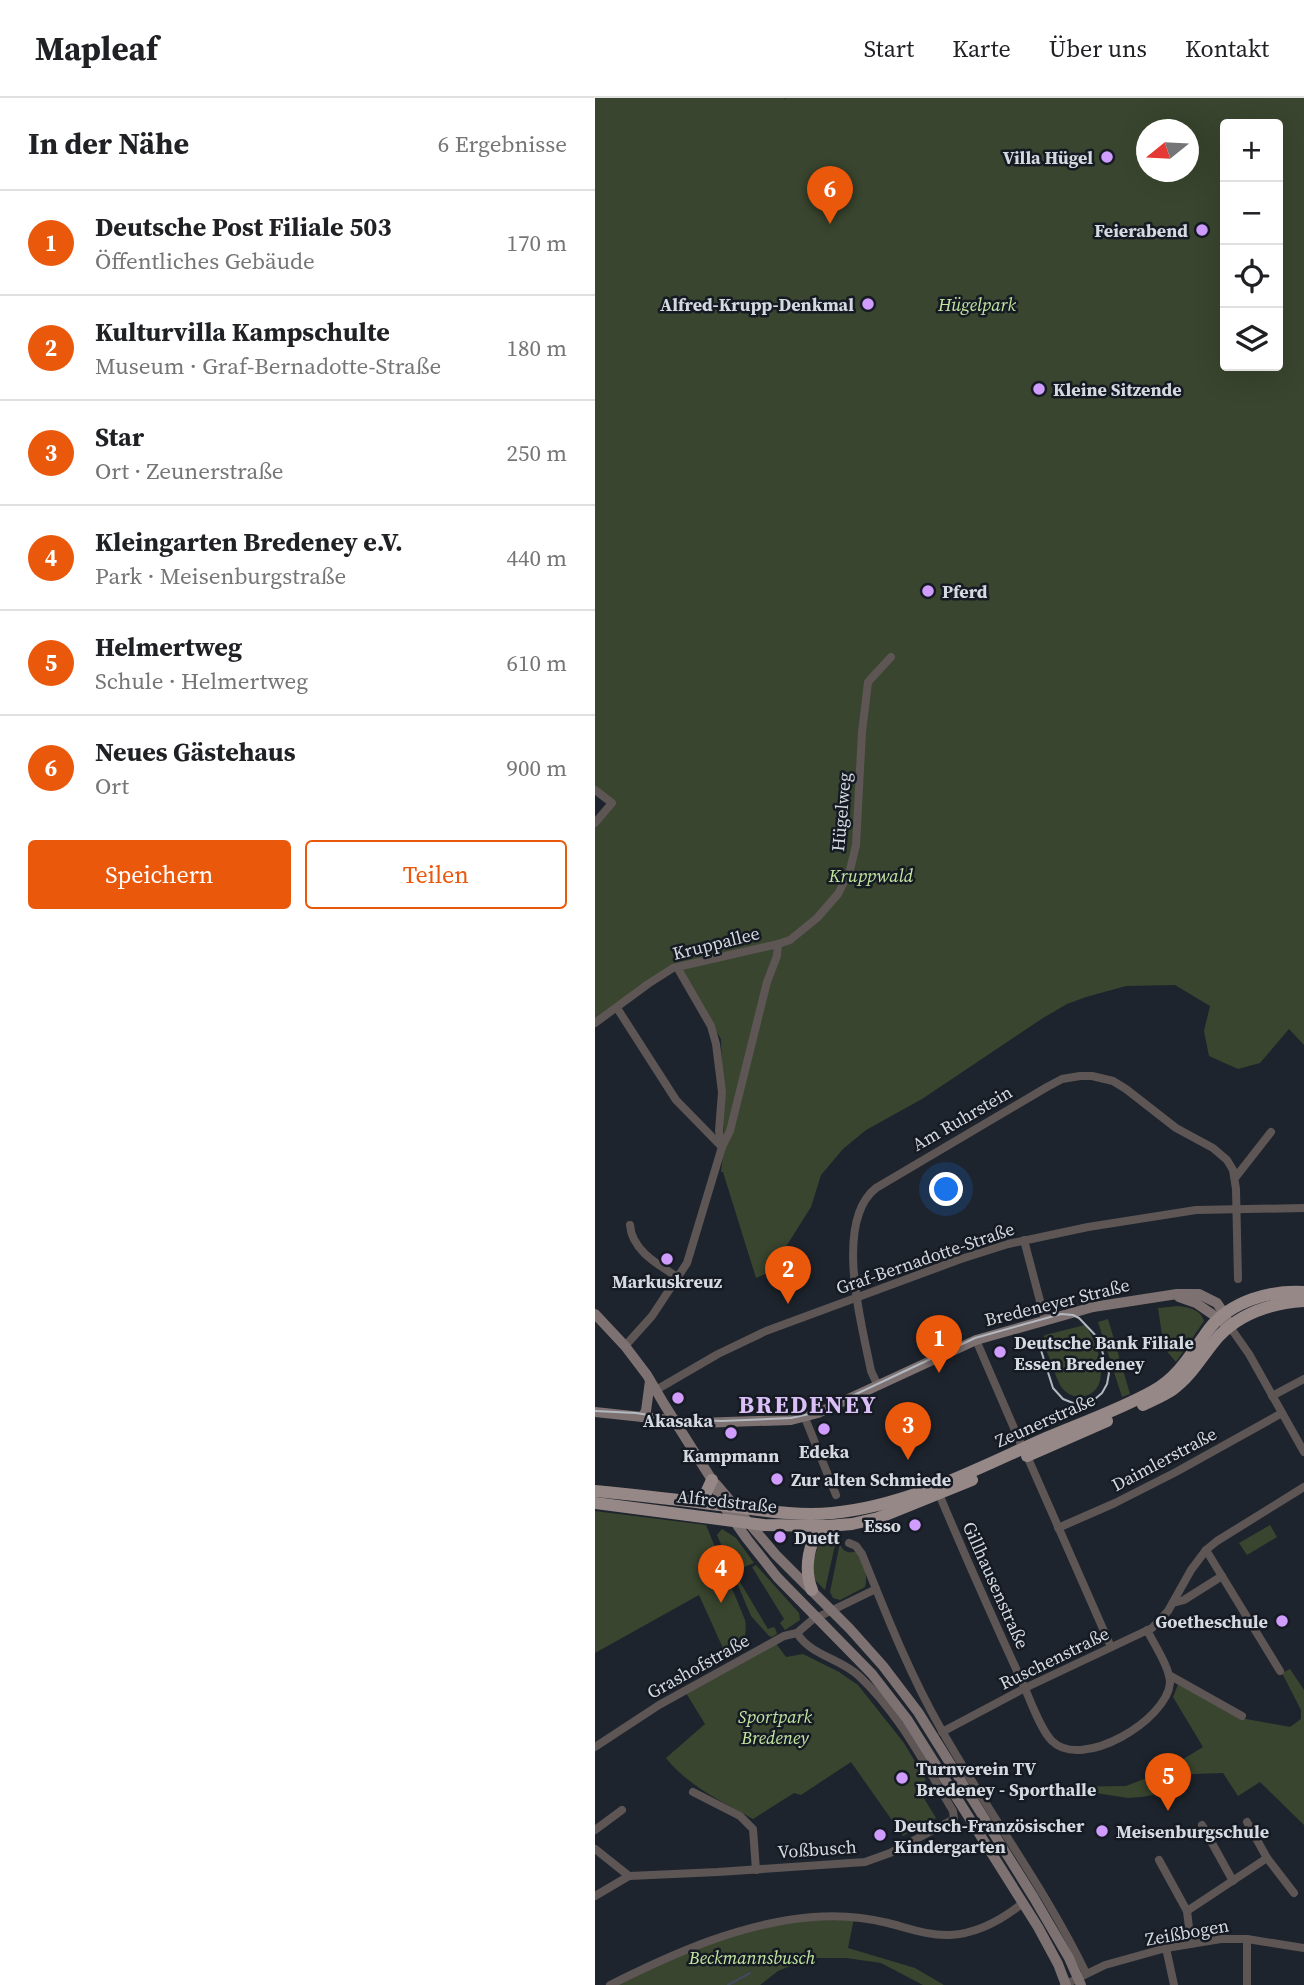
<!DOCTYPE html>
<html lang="de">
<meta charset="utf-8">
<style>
:root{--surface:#fff;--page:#f6f6f6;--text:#202124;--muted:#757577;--line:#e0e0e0;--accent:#ea580c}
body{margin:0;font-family:"Source Serif 4",serif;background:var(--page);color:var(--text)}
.controls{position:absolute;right:21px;top:21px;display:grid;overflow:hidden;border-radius:7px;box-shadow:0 7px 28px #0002}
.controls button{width:63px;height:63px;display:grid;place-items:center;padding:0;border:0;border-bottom:2px solid var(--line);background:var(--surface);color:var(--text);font:35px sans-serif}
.compass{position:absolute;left:541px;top:21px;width:63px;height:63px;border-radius:50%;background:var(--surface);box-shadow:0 7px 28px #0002;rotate:252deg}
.you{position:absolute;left:352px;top:1092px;width:24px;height:24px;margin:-18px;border:5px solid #fff;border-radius:50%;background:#1a73e8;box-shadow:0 0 0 10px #1a73e833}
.badge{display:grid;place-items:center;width:46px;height:46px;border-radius:50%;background:var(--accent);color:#fff;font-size:23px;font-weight:700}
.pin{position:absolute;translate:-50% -58px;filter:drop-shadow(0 2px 4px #0008)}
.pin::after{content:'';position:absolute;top:37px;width:24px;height:21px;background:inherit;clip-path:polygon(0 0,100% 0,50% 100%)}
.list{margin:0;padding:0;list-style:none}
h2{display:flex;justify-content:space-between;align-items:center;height:91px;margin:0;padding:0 28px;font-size:30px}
h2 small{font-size:23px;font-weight:400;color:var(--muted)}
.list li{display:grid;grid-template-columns:46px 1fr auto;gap:21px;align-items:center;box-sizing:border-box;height:105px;padding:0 28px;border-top:2px solid var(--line)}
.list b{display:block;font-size:26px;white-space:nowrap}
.list p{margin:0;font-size:23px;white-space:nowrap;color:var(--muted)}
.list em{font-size:23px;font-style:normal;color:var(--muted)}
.actions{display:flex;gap:14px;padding:21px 28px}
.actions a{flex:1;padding:16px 0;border:2px solid var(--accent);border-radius:7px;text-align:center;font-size:24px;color:var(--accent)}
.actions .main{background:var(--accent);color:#fff}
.icon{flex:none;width:38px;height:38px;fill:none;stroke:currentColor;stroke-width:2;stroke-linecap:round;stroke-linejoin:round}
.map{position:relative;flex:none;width:709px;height:1887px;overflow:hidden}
header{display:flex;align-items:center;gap:42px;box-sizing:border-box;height:98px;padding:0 35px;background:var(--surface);border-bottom:2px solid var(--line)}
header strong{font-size:33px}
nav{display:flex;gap:38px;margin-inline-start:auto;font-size:24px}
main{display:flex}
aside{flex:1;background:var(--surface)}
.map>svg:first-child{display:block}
.green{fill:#39452e;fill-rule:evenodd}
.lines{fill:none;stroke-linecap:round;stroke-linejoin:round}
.stream{stroke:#414a63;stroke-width:2}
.street{stroke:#5d5655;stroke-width:8}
.secondary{stroke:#7d7271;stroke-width:10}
.primary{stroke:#968887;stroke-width:12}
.tram{stroke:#b4b8c0;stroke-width:2}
.poi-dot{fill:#d09dff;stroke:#151a23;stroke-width:2.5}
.labels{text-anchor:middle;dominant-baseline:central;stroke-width:5;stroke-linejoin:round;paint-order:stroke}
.poi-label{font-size:18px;font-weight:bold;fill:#d5d9e0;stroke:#151a23;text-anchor:start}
.park-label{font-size:18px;font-style:italic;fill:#c3e6a1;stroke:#151a23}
.street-label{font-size:18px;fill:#d5d9e0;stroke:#151a23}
.district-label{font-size:24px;font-weight:bold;letter-spacing:2px;fill:#dbc0f7;stroke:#151a23}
</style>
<header>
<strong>Mapleaf</strong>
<nav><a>Start</a><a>Karte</a><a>Über uns</a><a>Kontakt</a></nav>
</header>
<main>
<aside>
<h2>In der Nähe<small>6 Ergebnisse</small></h2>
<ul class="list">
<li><span class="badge">1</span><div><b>Deutsche Post Filiale 503</b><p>Öffentliches Gebäude</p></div><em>170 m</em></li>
<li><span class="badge">2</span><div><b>Kulturvilla Kampschulte</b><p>Museum · Graf-Bernadotte-Straße</p></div><em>180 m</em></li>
<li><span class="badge">3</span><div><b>Star</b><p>Ort · Zeunerstraße</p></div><em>250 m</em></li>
<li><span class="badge">4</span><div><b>Kleingarten Bredeney e.V.</b><p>Park · Meisenburgstraße</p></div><em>440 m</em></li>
<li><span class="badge">5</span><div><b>Helmertweg</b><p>Schule · Helmertweg</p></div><em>610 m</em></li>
<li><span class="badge">6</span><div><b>Neues Gästehaus</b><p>Ort</p></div><em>900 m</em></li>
</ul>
<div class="actions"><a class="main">Speichern</a><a>Teilen</a></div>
</aside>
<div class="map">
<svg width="709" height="1887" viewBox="0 0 709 1887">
<rect width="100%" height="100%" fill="#1e242d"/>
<!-- green -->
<g class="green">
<path d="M 0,0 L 190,0 L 189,2 L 191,0 L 709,0 L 709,947 L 694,931 L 665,965 L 643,971 L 614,958 L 609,933 L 615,908 L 580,887 L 531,888 L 491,899 L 472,906 L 448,920 L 327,1001 L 271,1032 L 248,1051 L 226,1077 L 216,1109 L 175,1174 L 161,1180 L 128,1074 L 126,1074 L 129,1049 L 126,941 L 83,868 L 0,923 L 0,727 L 18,704 L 0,690 ZM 630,26 L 683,26 L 683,268 L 630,268 ZM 552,32 L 594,32 L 594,74 L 552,74 Z"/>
<path d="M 583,1208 C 594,1209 606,1212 609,1223 L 581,1264 L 569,1250 L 563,1210 Z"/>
<polygon points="513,1221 535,1296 527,1299 503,1224"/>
<path d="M 490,1227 C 502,1243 519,1291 490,1298 C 483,1300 475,1298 470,1293 C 459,1283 458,1259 446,1245 L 450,1237 Z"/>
<path d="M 0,1413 L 111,1427 L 150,1522 C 153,1538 147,1550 135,1561 L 130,1561 L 127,1548 L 104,1497 L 0,1555 Z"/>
<polygon points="675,1427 682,1439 652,1457 644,1445"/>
<polygon points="127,1431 141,1440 159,1465 147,1470 134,1465 122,1437"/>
<polygon points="235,1440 239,1443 240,1447 230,1492 218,1480 219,1462 224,1444"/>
<path d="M 245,1445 C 247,1454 254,1456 263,1453 C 267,1465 274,1476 270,1489 L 245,1502 L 238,1500 L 235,1494 Z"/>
<polygon points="161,1467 204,1515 205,1522 190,1532 185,1525 189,1521 157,1469"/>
<polygon points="137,1470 146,1474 142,1479 173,1531 178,1529 180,1530 182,1536 177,1539 174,1538 156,1518 136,1471"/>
<path d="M 180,1544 L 191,1559 L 208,1556 L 244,1574 L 263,1587 L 309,1645 L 331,1682 L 322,1689 L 341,1720 L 308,1738 L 256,1664 L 206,1697 L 199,1695 L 158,1721 C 128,1704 93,1688 71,1660 L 110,1626 L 91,1595 Z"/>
<polygon points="695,1571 709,1592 709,1727 665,1684 643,1698 628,1675 598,1676 564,1696 546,1699 533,1700 501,1695 477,1693 469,1689 531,1688 567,1674 608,1649 578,1599 584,1584 646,1620 695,1629 706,1621 706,1612 687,1575"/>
<polygon points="259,1820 253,1850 320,1870 349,1887 328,1887 286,1865 251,1860 215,1860 183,1873 165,1887 19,1887 85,1856 176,1825"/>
</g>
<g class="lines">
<!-- stream -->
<polyline class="stream" points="133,1887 155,1875"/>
<!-- street -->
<g class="street">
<polyline points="0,692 17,705 0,725"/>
<polyline points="82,869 116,928 121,946 127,994 124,1033 127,1049"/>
<polyline points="22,910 81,1002 125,1047"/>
<polyline points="0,925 53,886 78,870 183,846"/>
<polyline points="640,1080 676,1034"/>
<path d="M 35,1127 C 37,1153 64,1167 84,1180"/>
<polyline points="429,1142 450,1222"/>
<polyline points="635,1229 654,1256 709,1354"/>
<polyline points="381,1242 428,1351"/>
<polyline points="30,1248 57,1218 92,1165 127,1049 135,1033 172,884 182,858 183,846 195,842 222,820 243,796 255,772 261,747 267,634 273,584 296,559"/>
<path d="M 283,1288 L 276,1273 C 267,1227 238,1124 281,1090 L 452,989 L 467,981 L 485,978 L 497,978 L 518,983 L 531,991 L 581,1030 L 618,1050 L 632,1062 L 638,1072 L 641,1091 L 643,1181"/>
<polyline points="61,1292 123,1256 171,1233 366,1161 413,1146 493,1129 601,1112 709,1110"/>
<polyline points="677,1298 709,1281"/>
<polyline points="210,1320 241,1397"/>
<polyline points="432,1358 516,1549"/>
<path d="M 344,1396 C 371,1460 399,1523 428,1586 C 435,1601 445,1631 457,1643 C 487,1673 572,1622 575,1585 C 575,1570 559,1546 552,1532"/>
<polyline points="463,1430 520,1405 581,1374 687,1315"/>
<path d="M 254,1445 L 261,1448 L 267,1456 C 291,1516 314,1575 346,1631 C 392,1713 450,1790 491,1875"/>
<polyline points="611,1452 685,1573"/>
<polyline points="578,1505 589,1502 627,1478"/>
<polyline points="574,1577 647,1618"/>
<polyline points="347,1634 430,1590 557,1530 573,1513 596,1472 611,1452 622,1443 709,1389"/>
<polyline points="0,1649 64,1607 189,1538 202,1535 217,1522 281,1491"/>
<polyline points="98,1694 145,1718 158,1731 161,1772"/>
<polyline points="652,1724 672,1760 699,1795"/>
<polyline points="607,1727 638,1783"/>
<polyline points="0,1732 27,1712"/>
<polyline points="0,1751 34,1778"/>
<polyline points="564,1762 592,1813 596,1846"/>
<path d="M 0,1798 L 34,1778 L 123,1774 L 270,1764 L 295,1755 L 359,1721 L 358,1713 C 330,1667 304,1615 264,1578 C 245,1560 216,1558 202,1535"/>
<polyline points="592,1813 672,1760"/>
<polyline points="652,1841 652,1887"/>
<polyline points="571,1850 579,1887"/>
<path d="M 15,1887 C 79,1855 146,1825 218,1819 C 242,1817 269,1819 293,1825 C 313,1830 334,1838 355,1837 C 382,1836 408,1821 428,1805"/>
<polyline points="469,1887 510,1867 571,1850 626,1841 652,1841 709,1850"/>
</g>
<!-- secondary -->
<g class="secondary">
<polyline points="584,1199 601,1205 630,1225"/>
<polyline points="0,1216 30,1248 52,1277 69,1306 117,1382 128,1407 152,1441 182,1479 277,1576 312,1621 443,1829 463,1866 471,1887"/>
<polyline points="0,1314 103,1325 196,1322 223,1315 381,1242 498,1209 582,1196 604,1196 622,1205 630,1217 635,1229"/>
<polyline points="47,1319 51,1313 55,1283"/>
<polyline points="121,1386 181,1457 255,1531 288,1568 323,1614 439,1800 474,1860 486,1887"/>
</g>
<!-- primary -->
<g class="primary">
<path d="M 548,1307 C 558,1302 568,1298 577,1292 C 597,1278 608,1256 624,1238 C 646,1215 678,1205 709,1203"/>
<polyline points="432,1358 512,1323"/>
<path d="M 0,1393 C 39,1397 77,1401 116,1406 C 156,1410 197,1419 237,1415 C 313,1408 383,1370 451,1340 C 486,1325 524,1312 558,1293 C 584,1279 597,1254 614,1231 C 636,1203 675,1192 709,1194"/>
<polyline points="103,1404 110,1397 117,1382"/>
<polyline points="0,1405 169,1427 232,1428 257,1426 283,1420 377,1382"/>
<path d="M 217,1492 C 209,1473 212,1438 232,1428"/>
</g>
<!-- tram -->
<polyline class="tram" points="0,1313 41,1315 79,1321 127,1323 196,1320 223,1314 380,1240 466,1216 478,1217 484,1220 503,1240 514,1275 512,1286 507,1295 500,1301 487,1306 478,1305 468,1301 458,1290 444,1246"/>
</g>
<!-- markers -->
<g class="poi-dot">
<circle cx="512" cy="59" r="7"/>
<circle cx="607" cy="132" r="7"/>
<circle cx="273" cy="206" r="7"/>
<circle cx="444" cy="291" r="7"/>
<circle cx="333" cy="493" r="7"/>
<circle cx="72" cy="1161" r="7"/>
<circle cx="405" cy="1254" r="7"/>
<circle cx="83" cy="1300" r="7"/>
<circle cx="229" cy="1331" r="7"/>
<circle cx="136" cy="1335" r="7"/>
<circle cx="182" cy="1381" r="7"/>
<circle cx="320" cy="1427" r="7"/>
<circle cx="185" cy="1439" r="7"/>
<circle cx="687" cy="1523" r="7"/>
<circle cx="307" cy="1680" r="7"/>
<circle cx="507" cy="1733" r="7"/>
<circle cx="285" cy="1737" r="7"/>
</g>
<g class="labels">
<!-- poi labels -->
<g class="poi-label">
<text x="498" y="59" text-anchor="end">Villa Hügel</text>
<text x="593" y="132" text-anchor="end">Feierabend</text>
<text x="259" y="206" text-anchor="end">Alfred-Krupp-Denkmal</text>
<text x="458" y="291">Kleine Sitzende</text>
<text x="347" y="493">Pferd</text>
<text x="72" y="1183" text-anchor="middle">Markuskreuz</text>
<text x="419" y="1244">Deutsche Bank Filiale<tspan x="419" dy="21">Essen Bredeney</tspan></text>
<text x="83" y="1322" text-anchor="middle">Akasaka</text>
<text x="229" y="1353" text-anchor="middle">Edeka</text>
<text x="136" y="1357" text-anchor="middle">Kampmann</text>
<text x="196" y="1381">Zur alten Schmiede</text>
<text x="306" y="1427" text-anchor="end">Esso</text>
<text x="199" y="1439">Duett</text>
<text x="673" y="1523" text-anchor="end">Goetheschule</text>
<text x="321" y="1670">Turnverein TV<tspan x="321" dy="21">Bredeney - Sporthalle</tspan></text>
<text x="299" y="1727">Deutsch-Französischer<tspan x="299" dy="21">Kindergarten</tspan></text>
<text x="521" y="1733">Meisenburgschule</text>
</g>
<!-- park labels -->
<g class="park-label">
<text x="382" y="206">Hügelpark</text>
<text x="276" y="777">Kruppwald</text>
<text x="180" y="1618">Sportpark<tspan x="180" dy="21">Bredeney</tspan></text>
<text x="157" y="1859">Beckmannsbusch</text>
</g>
<!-- street labels -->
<g class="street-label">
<text transform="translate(246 714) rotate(-85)">Hügelweg</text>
<text transform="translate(121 845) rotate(-14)">Kruppallee</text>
<text transform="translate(367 1020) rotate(-30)">Am Ruhrstein</text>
<text transform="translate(330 1160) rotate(-19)">Graf-Bernadotte-Straße</text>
<text transform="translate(462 1204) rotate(-14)">Bredeneyer Straße</text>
<text transform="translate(450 1322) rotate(-24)">Zeunerstraße</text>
<text transform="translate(569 1361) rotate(-28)">Daimlerstraße</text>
<text transform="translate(132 1403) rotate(6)">Alfredstraße</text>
<text transform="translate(401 1487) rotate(66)">Gillhausenstraße</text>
<text transform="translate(459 1560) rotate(-26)">Ruschenstraße</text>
<text transform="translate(103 1568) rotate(-29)">Grashofstraße</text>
<text transform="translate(222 1751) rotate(-4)">Voßbusch</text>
<text transform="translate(592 1834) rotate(-10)">Zeißbogen</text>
</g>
<!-- district labels -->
<g class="district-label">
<text x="213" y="1306">BREDENEY</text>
</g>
</g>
</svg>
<div class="controls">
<button>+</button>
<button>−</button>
<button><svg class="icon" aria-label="locate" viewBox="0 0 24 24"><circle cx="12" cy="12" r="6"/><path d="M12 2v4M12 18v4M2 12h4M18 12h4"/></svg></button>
<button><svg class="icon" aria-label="layers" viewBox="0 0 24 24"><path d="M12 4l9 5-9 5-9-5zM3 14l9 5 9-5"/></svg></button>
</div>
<svg class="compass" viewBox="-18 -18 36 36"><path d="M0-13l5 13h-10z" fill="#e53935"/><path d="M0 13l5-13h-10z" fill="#757577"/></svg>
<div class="you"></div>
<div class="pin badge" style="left:344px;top:1275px">1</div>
<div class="pin badge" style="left:193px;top:1206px">2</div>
<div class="pin badge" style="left:313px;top:1362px">3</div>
<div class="pin badge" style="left:126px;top:1505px">4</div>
<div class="pin badge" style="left:573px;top:1713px">5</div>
<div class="pin badge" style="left:235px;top:126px">6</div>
</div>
</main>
